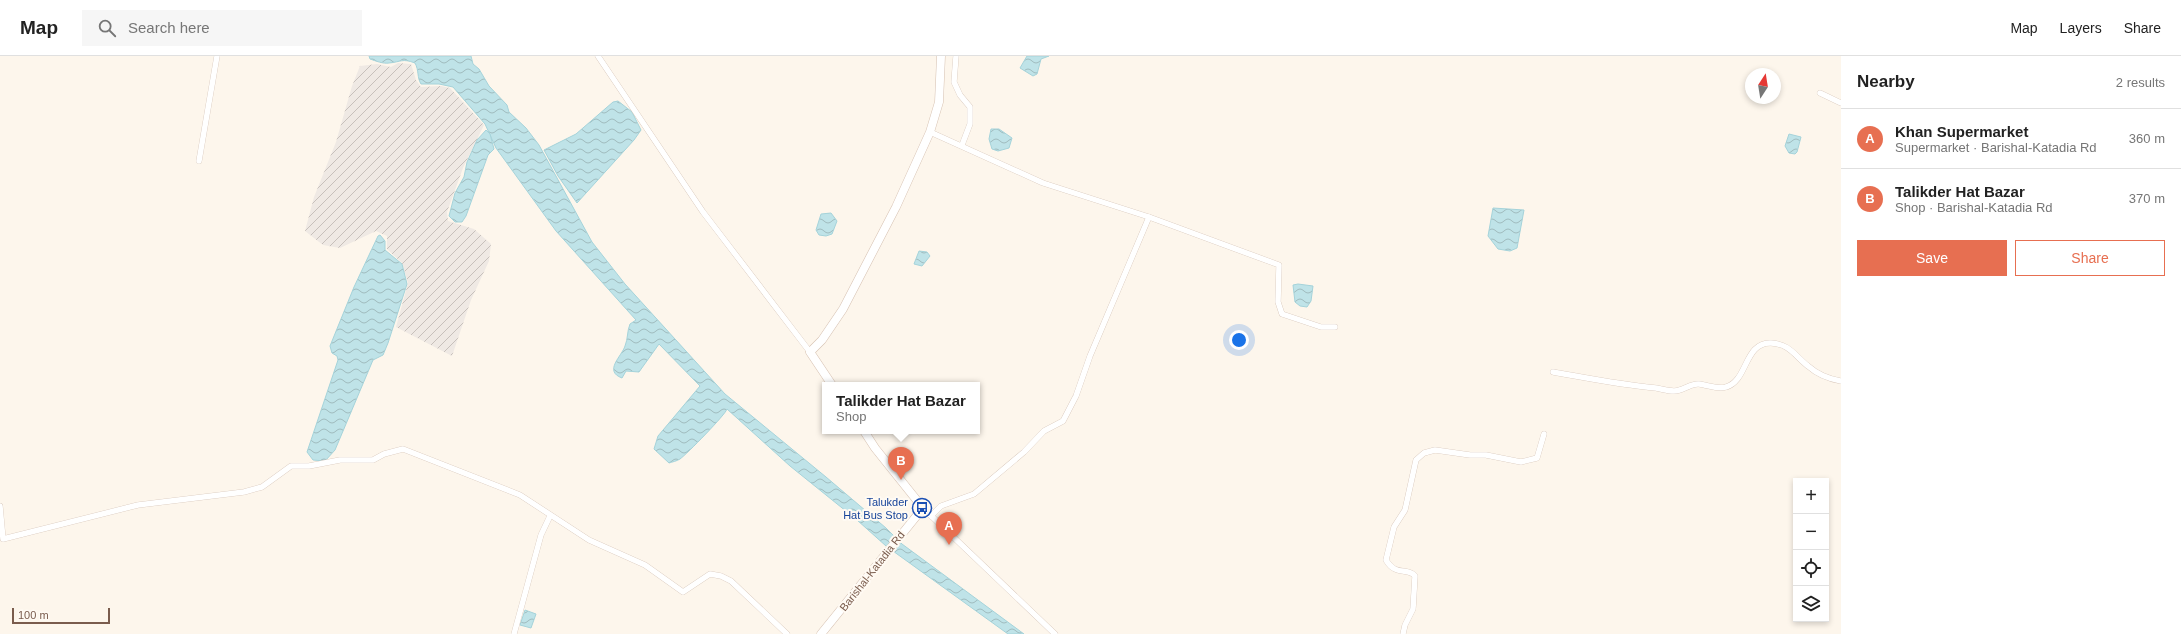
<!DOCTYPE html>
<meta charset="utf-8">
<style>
:root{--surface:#fff;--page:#f6f6f6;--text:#222;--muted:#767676;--line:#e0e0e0;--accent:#e76f51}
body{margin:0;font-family:Arial,sans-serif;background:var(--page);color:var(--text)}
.controls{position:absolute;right:12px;bottom:12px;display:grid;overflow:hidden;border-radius:0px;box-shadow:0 2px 6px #0003}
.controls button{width:36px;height:36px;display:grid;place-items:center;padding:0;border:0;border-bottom:1px solid var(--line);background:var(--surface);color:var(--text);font:20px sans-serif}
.compass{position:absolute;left:1745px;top:12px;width:36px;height:36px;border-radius:50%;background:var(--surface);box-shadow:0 2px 6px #0003;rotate:12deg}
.scale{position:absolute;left:12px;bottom:10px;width:98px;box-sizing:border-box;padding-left:4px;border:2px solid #7a5c4d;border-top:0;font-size:11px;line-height:14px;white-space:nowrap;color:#7a5c4d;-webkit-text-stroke:3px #fffaf3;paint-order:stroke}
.you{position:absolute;left:1239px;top:284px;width:14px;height:14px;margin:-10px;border:3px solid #fff;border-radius:50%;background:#1a73e8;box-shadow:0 0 0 6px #1a73e833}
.badge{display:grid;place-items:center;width:26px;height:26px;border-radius:50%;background:var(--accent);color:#fff;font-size:13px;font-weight:700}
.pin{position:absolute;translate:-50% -33px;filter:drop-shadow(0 1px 2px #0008)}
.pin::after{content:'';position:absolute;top:21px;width:14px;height:12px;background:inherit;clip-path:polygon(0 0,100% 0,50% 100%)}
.popup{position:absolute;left:822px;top:326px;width:158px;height:52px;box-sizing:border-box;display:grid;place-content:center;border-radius:0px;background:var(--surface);filter:drop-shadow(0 1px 3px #0005);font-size:13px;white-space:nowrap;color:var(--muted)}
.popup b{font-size:15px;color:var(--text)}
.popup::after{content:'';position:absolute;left:50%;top:100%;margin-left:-8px;border:8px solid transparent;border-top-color:var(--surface)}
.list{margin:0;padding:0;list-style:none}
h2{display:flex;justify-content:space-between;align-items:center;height:52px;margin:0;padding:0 16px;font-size:17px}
h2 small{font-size:13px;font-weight:400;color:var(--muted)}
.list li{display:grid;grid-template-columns:26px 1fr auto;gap:12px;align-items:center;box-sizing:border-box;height:60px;padding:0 16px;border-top:1px solid var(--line)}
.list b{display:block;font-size:15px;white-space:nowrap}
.list p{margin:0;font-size:13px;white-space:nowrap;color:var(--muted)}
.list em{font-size:13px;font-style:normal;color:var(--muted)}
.actions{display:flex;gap:8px;padding:12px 16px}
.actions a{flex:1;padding:9px 0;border:1px solid var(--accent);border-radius:0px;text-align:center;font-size:14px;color:var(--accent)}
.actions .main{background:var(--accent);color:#fff}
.icon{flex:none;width:22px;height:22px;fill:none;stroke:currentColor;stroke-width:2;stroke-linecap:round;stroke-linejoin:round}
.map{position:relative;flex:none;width:1841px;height:578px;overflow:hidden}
header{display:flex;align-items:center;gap:24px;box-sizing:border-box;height:56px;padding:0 20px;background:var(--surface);border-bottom:1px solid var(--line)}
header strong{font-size:19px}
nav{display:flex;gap:22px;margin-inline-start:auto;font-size:14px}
.search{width:280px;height:36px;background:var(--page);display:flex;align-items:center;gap:10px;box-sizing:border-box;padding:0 14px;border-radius:0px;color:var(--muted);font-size:15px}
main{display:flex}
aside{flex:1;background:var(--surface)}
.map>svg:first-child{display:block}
.industrial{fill:url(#industrial-furrows)}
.water{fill:url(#water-waves);stroke:#a5d3da}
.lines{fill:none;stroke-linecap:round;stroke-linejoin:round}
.minor-casing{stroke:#d1beb0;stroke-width:6}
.secondary-casing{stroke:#d6c0b0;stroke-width:9}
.minor{stroke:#fff;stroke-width:5.5}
.secondary{stroke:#fff;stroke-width:8}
.labels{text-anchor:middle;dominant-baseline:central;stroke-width:4;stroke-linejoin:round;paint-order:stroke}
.transit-label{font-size:11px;fill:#164399;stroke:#fffaf3;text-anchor:end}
.street-label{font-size:11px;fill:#7a5c4d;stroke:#fffaf3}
</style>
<header>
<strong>Map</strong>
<div class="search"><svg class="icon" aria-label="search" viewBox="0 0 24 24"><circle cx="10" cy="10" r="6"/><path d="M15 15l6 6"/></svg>Search here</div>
<nav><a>Map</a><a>Layers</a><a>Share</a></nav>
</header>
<main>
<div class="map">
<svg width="1841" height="578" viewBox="0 0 1841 578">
<defs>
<pattern id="industrial-furrows" width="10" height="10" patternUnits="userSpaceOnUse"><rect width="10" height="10" fill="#efe9e4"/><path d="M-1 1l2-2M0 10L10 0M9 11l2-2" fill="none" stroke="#c7c0bb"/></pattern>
<pattern id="water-waves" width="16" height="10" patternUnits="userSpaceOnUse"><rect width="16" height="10" fill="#bfe3e8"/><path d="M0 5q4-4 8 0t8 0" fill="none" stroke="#a0bbbe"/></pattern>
</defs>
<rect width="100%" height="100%" fill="#fdf6ec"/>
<!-- industrial -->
<polygon class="industrial" points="398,7 411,8 416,24 421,31 441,30 450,32 484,69 463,112 447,156 448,165 474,173 491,188 489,205 471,244 452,300 396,271 408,227 402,207 387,193 387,180 376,175 340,192 323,189 305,175 314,141 336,86 352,30 360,10 377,8 391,11"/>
<!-- water -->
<g class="water">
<path d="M 369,0 L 471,0 L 473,8 L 479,13 L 489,30 L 507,49 L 509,56 L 526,72 L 539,89 L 592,186 L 625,228 L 725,338 L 826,421 L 886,472 L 902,488 L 1024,578 L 1008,578 L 886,490 L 857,464 L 790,410 L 727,353 C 726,358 687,398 680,403 C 677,405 672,406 669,407 L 654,393 L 658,380 L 700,330 L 659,288 L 639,316 L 626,315 L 622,322 C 603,315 622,300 625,290 C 628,283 627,275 630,268 L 636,264 L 556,175 L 496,92 L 485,68 L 453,31 L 439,28 L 421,28 C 417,22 419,14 415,7 C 402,2 401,6 389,7 C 383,8 376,5 370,3 Z"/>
<polygon points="1027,0 1049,0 1041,3 1037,18 1033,20 1020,12"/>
<polygon points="618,45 632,56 641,74 634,84 577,147 558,120 544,94 576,78 613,46"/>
<polygon points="991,73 999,73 1012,82 1009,92 998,95 992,93 989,83"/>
<polygon points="486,74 490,78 494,93 488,99 466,160 462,166 455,166 449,160 455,137 464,121 467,106 477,84"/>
<polygon points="1789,78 1801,81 1797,96 1795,98 1789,97 1785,90"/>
<polygon points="1493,152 1524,154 1517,192 1510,195 1498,193 1488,180"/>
<polygon points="831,157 837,165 832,178 826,180 819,179 816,174 821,158"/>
<polygon points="380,179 385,185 385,194 402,208 407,228 388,287 383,299 373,304 335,394 325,405 313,404 307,396 338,304 337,300 332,297 330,290 354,231 378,180"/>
<polygon points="919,195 927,196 930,200 922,210 914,208"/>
<polygon points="1298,228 1313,230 1311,245 1307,251 1300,250 1295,246 1293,229"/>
<polygon points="525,554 536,558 531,572 520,569"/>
</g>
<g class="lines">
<defs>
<g id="minor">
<polyline points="598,0 703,156 810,296"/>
<polyline points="956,0 954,26 960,39 970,51 970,68 962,89"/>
<polyline points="1820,37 1841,47"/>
<polyline points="930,76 1043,127 1149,161 1279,209 1278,246 1282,258 1321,271 1335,271"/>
<polyline points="199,105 217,0"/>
<path d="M 1553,316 C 1587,322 1621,329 1656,332 C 1662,333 1668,335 1674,335 C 1684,335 1690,327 1699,328 C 1708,329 1718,334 1726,331 C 1748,325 1744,286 1771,287 C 1790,288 1795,300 1808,310 C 1817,318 1829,323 1841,325"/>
<polyline points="0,450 3,483 138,449 244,436 262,431 291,410 309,410 340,404 373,404 384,398 403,393 520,439 589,484 645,509 683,536 710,518 721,520 731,525 787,578"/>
<polyline points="923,452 1055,578"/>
<polyline points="931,460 941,450 974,438 1024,396 1044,375 1063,365 1076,340 1090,300 1149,161"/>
<polyline points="514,578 541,479 550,460"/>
<path d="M 1403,578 L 1405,569 L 1413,553 L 1415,520 C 1408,511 1396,521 1386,504 L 1394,471 L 1405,454 L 1416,404 L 1424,397 L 1435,394 L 1470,399 L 1486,399 L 1521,406 L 1537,402 L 1544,378"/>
</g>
<g id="secondary">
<polyline points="832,329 810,296 822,284 843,253 896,151 930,76 939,46 941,0"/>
<polyline points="821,578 923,452 875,392 864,375"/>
</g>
</defs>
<!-- minor casing -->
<use href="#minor" class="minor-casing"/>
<!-- secondary casing -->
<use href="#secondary" class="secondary-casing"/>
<!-- minor -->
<use href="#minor" class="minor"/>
<!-- secondary -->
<use href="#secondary" class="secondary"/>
</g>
<!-- icons -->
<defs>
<symbol id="bus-ring" viewBox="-11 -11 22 22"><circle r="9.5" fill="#fffaf3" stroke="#1a4fb4" stroke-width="1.5"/><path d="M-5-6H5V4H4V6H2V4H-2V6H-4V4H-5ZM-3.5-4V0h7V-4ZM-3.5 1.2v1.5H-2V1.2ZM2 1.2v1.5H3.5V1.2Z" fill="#1a4fb4"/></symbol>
</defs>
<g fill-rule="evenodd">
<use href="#bus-ring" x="911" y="441" width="22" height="22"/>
</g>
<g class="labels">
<!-- transit labels -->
<g class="transit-label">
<text x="908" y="446">Talukder<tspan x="908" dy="13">Hat Bus Stop</tspan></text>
</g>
<!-- street labels -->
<g class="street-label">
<text transform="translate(872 515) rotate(-52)">Barishal-Katadia Rd</text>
</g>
</g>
</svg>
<div class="controls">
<button>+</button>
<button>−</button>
<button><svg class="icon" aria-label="locate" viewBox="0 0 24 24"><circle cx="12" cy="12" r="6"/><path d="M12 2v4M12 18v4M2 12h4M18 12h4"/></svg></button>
<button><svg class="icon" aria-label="layers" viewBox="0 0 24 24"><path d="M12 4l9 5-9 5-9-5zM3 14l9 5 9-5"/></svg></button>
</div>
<svg class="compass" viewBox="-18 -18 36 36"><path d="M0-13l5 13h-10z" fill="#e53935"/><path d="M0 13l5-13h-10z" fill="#767676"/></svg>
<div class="scale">100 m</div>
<div class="you"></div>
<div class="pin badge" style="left:949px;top:489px">A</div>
<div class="pin badge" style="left:901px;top:424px">B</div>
<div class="popup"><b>Talikder Hat Bazar</b>Shop</div>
</div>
<aside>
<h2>Nearby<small>2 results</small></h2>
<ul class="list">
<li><span class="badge">A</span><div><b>Khan Supermarket</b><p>Supermarket · Barishal-Katadia Rd</p></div><em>360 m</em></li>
<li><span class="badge">B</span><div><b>Talikder Hat Bazar</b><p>Shop · Barishal-Katadia Rd</p></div><em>370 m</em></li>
</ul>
<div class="actions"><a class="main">Save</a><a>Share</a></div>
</aside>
</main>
